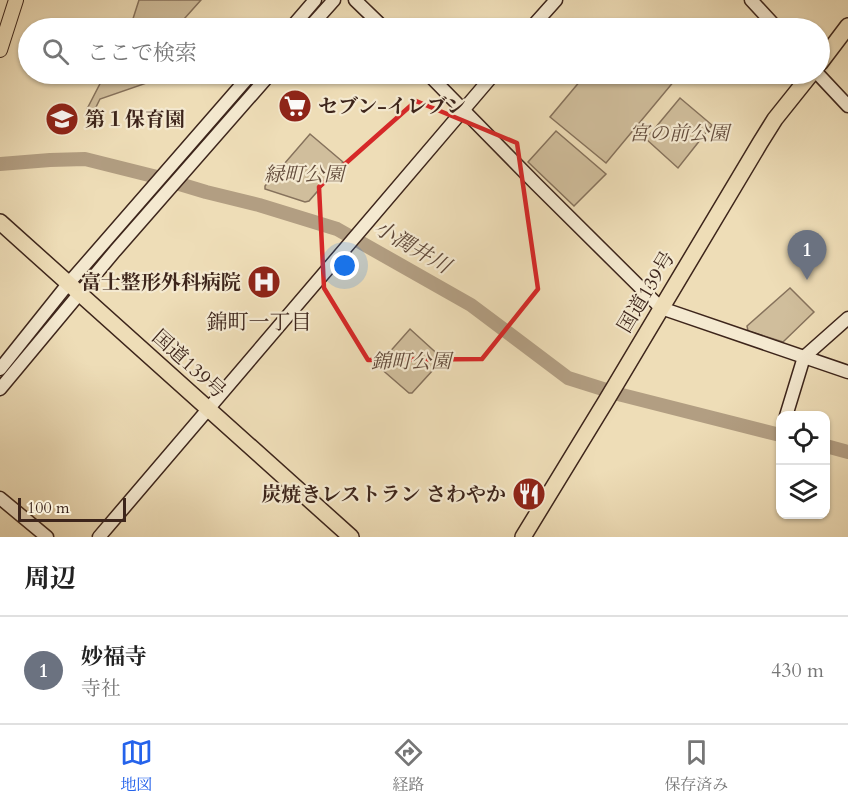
<!DOCTYPE html>
<html lang="ja">
<meta charset="utf-8">
<style>
:root{--surface:#fff;--page:#f2f2f2;--text:#222;--muted:#767676;--line:#e0e0e0;--accent:#2563eb}
body{margin:0;font-family:Cardo,"Noto Serif JP",serif;background:var(--page);color:var(--text)}
.controls{position:absolute;right:18px;bottom:18px;display:grid;overflow:hidden;border-radius:12px;box-shadow:0 2px 4px #0004}
.controls button{width:54px;height:54px;display:grid;place-items:center;padding:0;border:0;border-bottom:2px solid var(--line);background:var(--surface);color:var(--text);font:30px sans-serif}
.scale{position:absolute;left:18px;bottom:15px;width:108px;box-sizing:border-box;padding-left:6px;border:3px solid #3d251b;border-top:0;font-size:16px;line-height:21px;white-space:nowrap;color:#3d251b;-webkit-text-stroke:4px #f4e9d0;paint-order:stroke}
.you{position:absolute;left:345px;top:266px;width:21px;height:21px;margin:-15px;border:4px solid #fff;border-radius:50%;background:#1a73e8;box-shadow:0 0 0 9px #1a73e833}
.badge{display:grid;place-items:center;width:39px;height:39px;border-radius:50%;background:var(--accent);color:#fff;font-size:20px;font-weight:700}
.pin{position:absolute;translate:-50% -50px;filter:drop-shadow(0 2px 3px #0008)}
.pin::after{content:'';position:absolute;top:32px;width:21px;height:18px;background:inherit;clip-path:polygon(0 0,100% 0,50% 100%)}
.list{margin:0;padding:0;list-style:none}
h2{display:flex;justify-content:space-between;align-items:center;height:78px;margin:0;padding:0 24px;font-size:26px}
h2 small{font-size:20px;font-weight:400;color:var(--muted)}
.list li{display:grid;grid-template-columns:39px 1fr auto;gap:18px;align-items:center;box-sizing:border-box;height:108px;padding:0 24px;border-top:2px solid var(--line)}
.list b{display:block;font-size:22px;white-space:nowrap}
.list p{margin:0;font-size:20px;white-space:nowrap;color:var(--muted)}
.list em{font-size:20px;font-style:normal;color:var(--muted)}
.icon{flex:none;width:33px;height:33px;fill:none;stroke:currentColor;stroke-width:2;stroke-linecap:round;stroke-linejoin:round}
.map{position:relative;flex:none;width:848px;height:537px;overflow:hidden}
.search{position:absolute;background:var(--surface);box-shadow:0 2px 4px #0004;left:18px;right:18px;top:18px;height:66px;display:flex;align-items:center;gap:15px;box-sizing:border-box;padding:0 21px;border-radius:33px;color:var(--muted);font-size:22px}
.sheet{height:186px;background:var(--surface)}
nav{display:flex;justify-content:space-around;align-items:center;box-sizing:border-box;height:84px;border-top:2px solid var(--line);background:var(--surface);font-size:16px;color:var(--muted)}
nav a{display:grid;justify-items:center;gap:3px}
nav .on{color:var(--accent)}
.map>svg:first-child{display:block}
.green{fill:#d0be9c;stroke:#86725c;stroke-width:1.5}
.lines{fill:none;stroke-linecap:round;stroke-linejoin:round}
.river{stroke:#b29e82;stroke-width:14}
.secondary-casing{stroke:#3d251b;stroke-width:15}
.primary-casing{stroke:#3d251b;stroke-width:16}
.highway-casing{stroke:#3d251b;stroke-width:18}
.secondary{stroke:#f4e9d0;stroke-width:12}
.primary{stroke:#eeddb7;stroke-width:14}
.highway{stroke:#eeddb7;stroke-width:15}
.marked{fill:none;stroke:#d62828;stroke-width:4.5;stroke-linejoin:round}
.labels{text-anchor:middle;dominant-baseline:central;stroke-width:4.5;stroke-linejoin:round;paint-order:stroke}
.poi-label{font-size:20px;font-weight:bold;fill:#3d251b;stroke:#f4e9d0;text-anchor:start}
.park-label{font-size:20px;font-style:italic;fill:#624b3b;stroke:#f4e9d0}
.street-label{font-size:20px;fill:#3d251b;stroke:#f4e9d0}
.water-label{font-size:21px;font-style:italic;fill:#60493a;stroke:#f4e9d0}
.neighbourhood-label{font-size:21px;fill:#3d251b;stroke:#f4e9d0}
</style>
<div class="map">
<svg width="848" height="537" viewBox="0 0 848 537">
<rect width="100%" height="100%" fill="#eeddb7"/>
<filter id="stains"><feTurbulence type="fractalNoise" baseFrequency=".00333" numOctaves="4"/><feColorMatrix values="0 0 0 0 .2 0 0 0 0 .09 0 0 0 0 .02 0 0 0 .5 -.17"/></filter>
<radialGradient id="worn" r=".72"><stop offset=".6" stop-color="#630" stop-opacity="0"/><stop offset="1" stop-color="#630" stop-opacity=".3"/></radialGradient>
<!-- green -->
<g class="green">
<polygon points="139,0 201,0 176,28 130,28"/>
<polygon points="105,74 159,74 161,75 161,78 100,99 94,111 87,109"/>
<polygon points="586,74 680,74 606,163 550,117"/>
<polygon points="680,98 712,125 678,168 646,139"/>
<polygon points="556,131 606,174 574,206 528,162"/>
<polygon points="310,134 343,162 309,201 305,202 265,189 265,186"/>
<polygon points="790,288 814,312 783,342 748,331 747,326"/>
<polygon points="410,329 443,359 412,393 409,393 379,367 379,364"/>
</g>
<g class="lines">
<!-- river -->
<g class="river">
<polyline points="0,164 50,160 85,159 153,176 206,192 259,205 337,229 471,305 568,378 622,395 780,435"/>
<polyline points="826,446 848,452"/>
</g>
<defs>
<g id="secondary">
<polyline points="355,0 384,28"/>
<polyline points="751,0 777,28"/>
<polyline points="291,28 315,0"/>
<polyline points="309,28 334,0"/>
<polyline points="531,28 556,0"/>
<polyline points="428,74 536,184 661,308 848,372"/>
<polyline points="818,74 848,106"/>
<polyline points="0,369 68,284 251,74"/>
<polyline points="0,389 115,251 270,74"/>
<polyline points="786,416 804,357 848,318"/>
<polyline points="0,498 47,537"/>
<polyline points="99,537 494,74"/>
</g>
<polyline id="primary" points="0,50 16,0"/>
<g id="highway">
<polyline points="820,63 848,26"/>
<polyline points="0,222 351,537"/>
<polyline points="523,537 606,401 760,143 775,119 811,74"/>
</g>
</defs>
<!-- secondary casing -->
<use href="#secondary" class="secondary-casing"/>
<!-- primary casing -->
<use href="#primary" class="primary-casing"/>
<!-- highway casing -->
<use href="#highway" class="highway-casing"/>
<!-- secondary -->
<use href="#secondary" class="secondary"/>
<!-- primary -->
<use href="#primary" class="primary"/>
<!-- highway -->
<use href="#highway" class="highway"/>
</g>
<!-- marked area -->
<path class="marked" d="M 416,101 L 517,143 L 538,289 L 482,359 L 368,360 L 324,288 L 319,187 Z"/>
<!-- icons -->
<defs>
<symbol id="supermarket-disc" viewBox="-11 -11 22 22"><circle r="9.5" fill="#8f2418" stroke="#f4e9d0"/><path d="M-6-5.5h2.5l.6 2H6L4.5 2H-2.5L-4.4-4H-6ZM-1.5 3.2a1.3 1.3 0 1 0 .1 0ZM3 3.2a1.3 1.3 0 1 0 .1 0Z" fill="#fff"/></symbol>
<symbol id="school-disc" viewBox="-11 -11 22 22"><circle r="9.5" fill="#8f2418" stroke="#f4e9d0"/><path d="M0-5L7-2L0 1L-7-2ZM-4 1L0 2.5L4 1V4Q0 6-4 4Z" fill="#fff"/></symbol>
<symbol id="hospital-disc" viewBox="-11 -11 22 22"><circle r="9.5" fill="#8f2418" stroke="#f4e9d0"/><path d="M-5-5h3v3.5h4V-5h3V5h-3V1.5h-4V5h-3Z" fill="#fff"/></symbol>
<symbol id="restaurant-disc" viewBox="-11 -11 22 22"><circle r="9.5" fill="#8f2418" stroke="#f4e9d0"/><path d="M-5-6h1v4h1v-4h1v4h1v-4h1v5L-1.5 .5V6h-2V.5L-5-1ZM5-6V6H3V1.5H1.5Q1.5-4 5-6Z" fill="#fff"/></symbol>
</defs>
<g fill-rule="evenodd">
<use href="#supermarket-disc" x="276" y="87" width="38" height="38"/>
<use href="#school-disc" x="43" y="100" width="38" height="38"/>
<use href="#hospital-disc" x="245" y="263" width="38" height="38"/>
<use href="#restaurant-disc" x="510" y="475" width="38" height="38"/>
</g>
<g class="labels">
<!-- poi labels -->
<g class="poi-label">
<text x="318" y="106">セブン-イレブン</text>
<text x="85" y="119">第１保育園</text>
<text x="241" y="282" text-anchor="end">富士整形外科病院</text>
<text x="506" y="494" text-anchor="end">炭焼きレストラン さわやか</text>
</g>
<!-- park labels -->
<g class="park-label">
<text x="679" y="133">宮の前公園</text>
<text x="304" y="174">緑町公園</text>
<text x="411" y="361">錦町公園</text>
</g>
<!-- street labels -->
<g class="street-label">
<text transform="translate(646 292) rotate(-59)">国道139号</text>
<text transform="translate(189 364) rotate(42)">国道139号</text>
</g>
<!-- water labels -->
<g class="water-label">
<text transform="translate(412 247) rotate(30)">小潤井川</text>
</g>
<!-- neighbourhood labels -->
<g class="neighbourhood-label">
<text x="259" y="322">錦町一丁目</text>
</g>
</g>
<rect width="100%" height="100%" filter="url(#stains)"/>
<rect width="100%" height="100%" fill="url(#worn)"/>
</svg>
<div class="controls">
<button><svg class="icon" aria-label="locate" viewBox="0 0 24 24"><circle cx="12" cy="12" r="6"/><path d="M12 2v4M12 18v4M2 12h4M18 12h4"/></svg></button>
<button><svg class="icon" aria-label="layers" viewBox="0 0 24 24"><path d="M12 4l9 5-9 5-9-5zM3 14l9 5 9-5"/></svg></button>
</div>
<div class="scale">100 m</div>
<div class="you"></div>
<div class="pin badge" style="left:807px;top:280px;background:#6b7280">1</div>
<div class="search"><svg class="icon" aria-label="search" viewBox="0 0 24 24"><circle cx="10" cy="10" r="6"/><path d="M15 15l6 6"/></svg>ここで検索</div>
</div>
<section class="sheet">
<h2>周辺<small></small></h2>
<ul class="list">
<li><span class="badge" style="background:#6b7280">1</span><div><b>妙福寺</b><p>寺社</p></div><em>430 m</em></li>
</ul>
</section>
<nav>
<a class="on"><svg class="icon" aria-label="map" viewBox="0 0 24 24"><path d="M3 6l6-2 6 2 6-2v14l-6 2-6-2-6 2zM9 4v14M15 6v14"/></svg>地図</a>
<a><svg class="icon" aria-label="directions" viewBox="0 0 24 24"><path d="M12 3l9 9-9 9-9-9zM9 14v-3h6M13 9l2 2-2 2"/></svg>経路</a>
<a><svg class="icon" aria-label="saved" viewBox="0 0 24 24"><path d="M7 4h10v16l-5-4-5 4z"/></svg>保存済み</a>
</nav>
